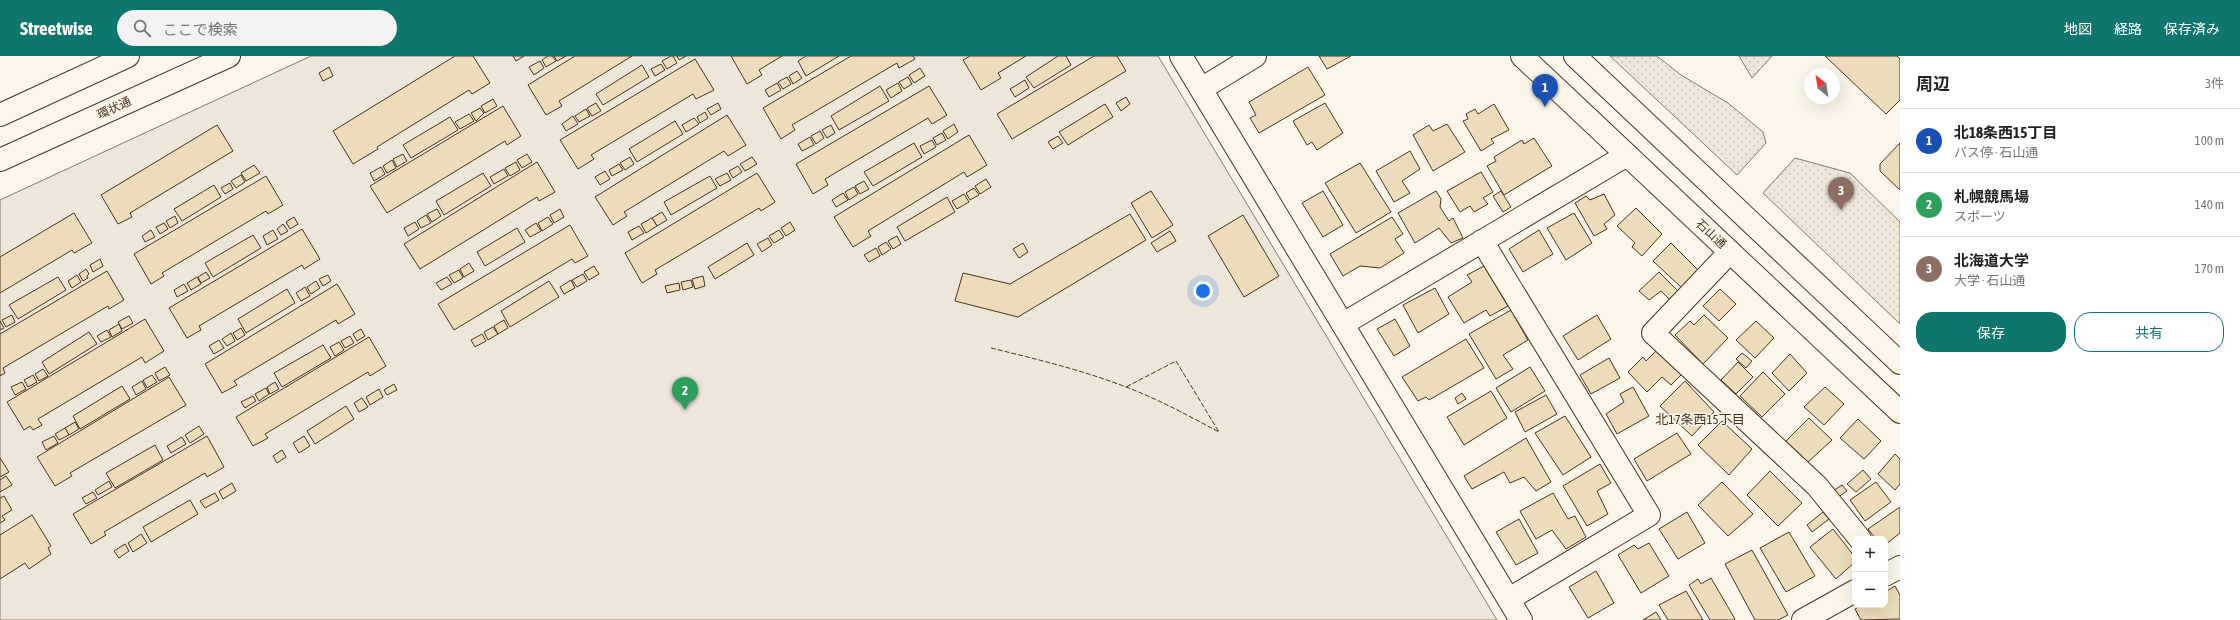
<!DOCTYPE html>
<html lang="ja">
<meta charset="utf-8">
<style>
:root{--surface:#fff;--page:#f2f2f2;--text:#222;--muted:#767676;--line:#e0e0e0;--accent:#0f766e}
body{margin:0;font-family:"Asap Condensed","Noto Sans JP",sans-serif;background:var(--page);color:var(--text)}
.controls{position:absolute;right:12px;bottom:12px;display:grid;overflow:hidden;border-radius:8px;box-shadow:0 4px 16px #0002}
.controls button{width:36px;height:36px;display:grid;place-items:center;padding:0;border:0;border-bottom:1px solid var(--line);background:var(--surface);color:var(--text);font:20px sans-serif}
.compass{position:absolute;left:1804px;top:12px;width:36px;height:36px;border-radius:50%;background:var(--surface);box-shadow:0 4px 16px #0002;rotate:330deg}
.you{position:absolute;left:1203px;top:235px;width:14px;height:14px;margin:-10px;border:3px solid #fff;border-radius:50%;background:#1a73e8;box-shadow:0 0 0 6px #1a73e833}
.badge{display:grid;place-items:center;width:26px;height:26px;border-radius:50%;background:var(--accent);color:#fff;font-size:13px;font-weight:700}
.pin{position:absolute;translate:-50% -33px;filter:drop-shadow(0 1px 2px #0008)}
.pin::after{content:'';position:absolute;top:21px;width:14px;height:12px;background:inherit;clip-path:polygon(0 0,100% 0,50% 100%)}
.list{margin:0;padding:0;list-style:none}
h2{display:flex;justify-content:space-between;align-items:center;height:52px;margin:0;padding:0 16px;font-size:17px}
h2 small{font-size:13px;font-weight:400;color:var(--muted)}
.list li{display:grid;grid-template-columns:26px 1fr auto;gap:12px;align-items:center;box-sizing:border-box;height:64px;padding:0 16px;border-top:1px solid var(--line)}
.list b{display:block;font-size:15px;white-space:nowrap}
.list p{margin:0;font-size:13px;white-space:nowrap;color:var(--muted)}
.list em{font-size:13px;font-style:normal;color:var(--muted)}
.actions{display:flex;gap:8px;padding:12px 16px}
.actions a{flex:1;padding:9px 0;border:1px solid var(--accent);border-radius:16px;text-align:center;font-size:14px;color:var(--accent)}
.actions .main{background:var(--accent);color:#fff}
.icon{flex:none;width:22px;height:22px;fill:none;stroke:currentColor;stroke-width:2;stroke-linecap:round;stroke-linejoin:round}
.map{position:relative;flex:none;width:1900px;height:564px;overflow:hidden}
header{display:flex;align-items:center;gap:24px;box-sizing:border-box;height:56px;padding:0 20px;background:var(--accent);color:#fff}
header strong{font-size:19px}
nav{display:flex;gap:22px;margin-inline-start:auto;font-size:14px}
.search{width:280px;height:36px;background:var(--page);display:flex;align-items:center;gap:10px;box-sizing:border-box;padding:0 14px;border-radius:22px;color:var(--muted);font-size:15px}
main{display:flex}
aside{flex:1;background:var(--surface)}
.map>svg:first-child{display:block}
.grass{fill:url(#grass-dots);stroke:#887966}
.pitch{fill:#ede6d9;stroke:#887966}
.building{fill:#ecdcbc;stroke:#4a3520}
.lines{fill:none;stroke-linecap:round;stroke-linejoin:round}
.minor-casing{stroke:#4a3520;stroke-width:24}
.major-casing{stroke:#4a3520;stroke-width:24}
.minor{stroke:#fbf6e9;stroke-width:22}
.major{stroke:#fbf6e9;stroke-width:22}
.fence{stroke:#4a3520;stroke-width:1;stroke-dasharray:5 2;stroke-linecap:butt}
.labels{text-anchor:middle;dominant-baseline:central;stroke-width:3;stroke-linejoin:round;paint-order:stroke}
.street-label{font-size:12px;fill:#4a3520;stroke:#fbf6e9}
.neighbourhood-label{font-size:13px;fill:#4a3520;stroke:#fbf6e9}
</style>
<header>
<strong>Streetwise</strong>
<div class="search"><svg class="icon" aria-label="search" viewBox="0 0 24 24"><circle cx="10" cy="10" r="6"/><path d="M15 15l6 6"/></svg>ここで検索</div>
<nav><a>地図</a><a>経路</a><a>保存済み</a></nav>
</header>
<main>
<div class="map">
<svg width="1900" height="564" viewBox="0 0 1900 564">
<defs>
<pattern id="grass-dots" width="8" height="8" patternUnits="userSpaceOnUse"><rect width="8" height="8" fill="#ede6d9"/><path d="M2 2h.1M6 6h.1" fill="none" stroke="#cdc6ba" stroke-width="1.8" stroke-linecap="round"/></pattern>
</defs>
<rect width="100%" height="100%" fill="#fbf6e9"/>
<!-- grass -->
<g class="grass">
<polygon points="1610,0 1657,0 1681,19 1728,47 1763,76 1766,87 1737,119"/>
<polygon points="1739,0 1772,0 1752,22"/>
<polygon points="1795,102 1850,117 1900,166 1900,268 1763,137"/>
</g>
<!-- pitch -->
<polygon class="pitch" points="311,0 1158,0 1497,564 0,564 0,144"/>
<!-- building -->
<g class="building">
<polygon points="455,0 473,0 490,27 472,38 469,34 377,91 378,93 353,108 333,75"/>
<polygon points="513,0 524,0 516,5"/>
<polygon points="548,0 552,0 556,5 546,11 542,4"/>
<polygon points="554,0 566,0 557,5"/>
<polygon points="575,0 632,0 559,45 562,50 546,59 528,29"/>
<polygon points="671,0 673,0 677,7 667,13 662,5"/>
<polygon points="677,0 686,0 679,4"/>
<polygon points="731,0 782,0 759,14 762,19 747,28"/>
<polygon points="806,0 839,0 806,20 798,5"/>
<polygon points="851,0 913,0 915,3 899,12 897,7 792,69 795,74 781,83 763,52"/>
<polygon points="970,0 1026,0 998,17 1001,22 981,34 963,4"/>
<polygon points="1058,0 1066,0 1071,9 1034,32 1026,21"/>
<polygon points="1094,0 1117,0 1126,15 1012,83 997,58"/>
<polygon points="1319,0 1351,0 1327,13"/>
<polygon points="1825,0 1897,0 1900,3 1900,44 1886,58"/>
<polygon points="695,3 714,34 696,43 693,38 591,99 594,103 578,113 560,84"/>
<polygon points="540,5 544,12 534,19 529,11"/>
<polygon points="661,8 665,14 655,20 651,13"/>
<polygon points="642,9 649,21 603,49 596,38"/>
<polygon points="329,11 333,20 323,25 319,17"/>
<polygon points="1308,11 1325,39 1259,77 1250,62 1256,59 1249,46"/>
<polygon points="920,12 925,20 914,27 909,19"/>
<polygon points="797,15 802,22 793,28 789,20"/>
<polygon points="787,21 791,28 783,33 778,26"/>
<polygon points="908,21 912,28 904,33 899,26"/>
<polygon points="1025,24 1029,32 1015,41 1010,33"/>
<polygon points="777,27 781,34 769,41 765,34"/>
<polygon points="898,27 902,35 891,42 886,34"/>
<polygon points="880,30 889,45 839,74 831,60"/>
<polygon points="929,30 947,59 932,68 928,62 825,123 828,129 813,138 796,108"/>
<polygon points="1126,41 1130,48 1121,55 1116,47"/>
<polygon points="493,43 497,50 485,57 481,50"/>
<polygon points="596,47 601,55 592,60 587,52"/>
<polygon points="718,47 721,53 711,59 707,53"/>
<polygon points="1325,47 1343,77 1317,94 1312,86 1307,89 1293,65"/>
<polygon points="1105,48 1113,61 1068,89 1059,76"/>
<polygon points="1494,48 1509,74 1491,83 1494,87 1481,95 1463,65 1468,63 1466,58 1475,53 1478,58"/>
<polygon points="503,50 521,80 507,89 505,85 387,157 370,130"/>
<polygon points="480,52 484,57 476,65 471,57"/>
<polygon points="586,53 590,60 579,66 575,60"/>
<polygon points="705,56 708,62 700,67 697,61"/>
<polygon points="469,58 474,65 460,73 455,66"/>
<polygon points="727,59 746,89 728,100 724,95 624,156 627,160 613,169 595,141"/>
<polygon points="573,60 578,68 566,75 562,68"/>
<polygon points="450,61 458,74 411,102 403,89"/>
<polygon points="694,62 699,68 686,76 682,69"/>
<polygon points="675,65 683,78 637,106 629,93"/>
<polygon points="954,68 958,76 948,83 943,75"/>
<polygon points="1447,68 1465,96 1433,115 1413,79 1429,69 1433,75"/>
<polygon points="217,69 233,95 130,157 132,161 118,168 101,139"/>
<polygon points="831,69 835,77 827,82 822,74"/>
<polygon points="820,75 824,82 816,88 811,80"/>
<polygon points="942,77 946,84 937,89 933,82"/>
<polygon points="969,79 987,109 967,121 964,116 868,175 871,180 853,191 834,161"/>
<polygon points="1058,80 1063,87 1053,93 1048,86"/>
<polygon points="810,81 814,89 802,95 798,88"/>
<polygon points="1534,82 1552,110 1504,139 1487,110 1496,105 1494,101 1522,84 1524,88"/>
<polygon points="932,84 936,91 924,98 920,90"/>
<polygon points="914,87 922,101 873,130 864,116"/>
<polygon points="1900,87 1900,134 1880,115 1880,108"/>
<polygon points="1410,95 1420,113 1402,125 1410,137 1394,146 1376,115"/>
<polygon points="403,98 407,105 397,111 393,103"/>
<polygon points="527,98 532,106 522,112 517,104"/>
<polygon points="630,101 634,108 625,114 620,107"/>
<polygon points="752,101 757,108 745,115 740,108"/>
<polygon points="392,104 396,112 387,117 383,110"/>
<polygon points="516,106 520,114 510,120 505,112"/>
<polygon points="537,106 555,136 539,145 537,141 420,213 404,188"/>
<polygon points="1360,107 1391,156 1356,177 1325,127"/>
<polygon points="619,108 623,114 612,120 609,114"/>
<polygon points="254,109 260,117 246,125 241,117"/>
<polygon points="738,110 742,116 733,122 729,115"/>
<polygon points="381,111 385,118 374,125 370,117"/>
<polygon points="504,113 508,120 494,128 490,121"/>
<polygon points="605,115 610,123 600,129 595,121"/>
<polygon points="1481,116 1493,136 1483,142 1488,148 1474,156 1470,150 1460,156 1447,135"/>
<polygon points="483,117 491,130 444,159 436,145"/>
<polygon points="727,117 731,124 720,130 715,123"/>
<polygon points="757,117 775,146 761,155 759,152 655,214 657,218 642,227 625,197"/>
<polygon points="241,119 245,126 236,132 231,125"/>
<polygon points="266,120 283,149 268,158 266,155 162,217 164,220 151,228 134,198"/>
<polygon points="710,120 717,132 671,159 664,146"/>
<polygon points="986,123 991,131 980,138 975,130"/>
<polygon points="864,125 869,133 860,138 855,130"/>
<polygon points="230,127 233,133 225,138 221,132"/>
<polygon points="214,129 221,141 182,165 174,153"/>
<polygon points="854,131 858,138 849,144 845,136"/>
<polygon points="974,132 979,139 970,144 966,137"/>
<polygon points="1151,135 1173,169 1152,182 1131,147"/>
<polygon points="1323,135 1343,169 1323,181 1302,147"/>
<polygon points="1436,135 1441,143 1440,151 1449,165 1453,162 1463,182 1451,187 1439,172 1415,187 1398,157"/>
<polygon points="1501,135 1511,151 1503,156 1493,140"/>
<polygon points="843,137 848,144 836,151 832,144"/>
<polygon points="964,138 969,146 957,153 952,145"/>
<polygon points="1604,138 1615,159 1604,168 1607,173 1594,180 1575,147 1586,140 1590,144"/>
<polygon points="947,141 955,156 905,185 897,171"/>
<polygon points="1636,152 1662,178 1642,200 1632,191 1635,187 1617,170"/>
<polygon points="437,153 441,160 432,166 427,158"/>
<polygon points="560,153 564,161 554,167 550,159"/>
<polygon points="662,156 667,164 657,170 652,162"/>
<polygon points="74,157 92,187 74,197 72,194 0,237 0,201"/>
<polygon points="1574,157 1592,187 1566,204 1547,172"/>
<polygon points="1130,158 1146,184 1018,261 955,245 963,217 1010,228"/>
<polygon points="426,159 431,167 421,172 417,165"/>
<polygon points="1243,159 1279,220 1244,241 1208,180"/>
<polygon points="175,160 178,167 170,172 166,165"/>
<polygon points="294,161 298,168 290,173 286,166"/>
<polygon points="548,161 553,168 542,175 538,167"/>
<polygon points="1392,161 1403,178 1395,183 1404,197 1380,212 1360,210 1343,220 1330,198"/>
<polygon points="652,162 657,170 646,177 641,168"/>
<polygon points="415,166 419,173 408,180 404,172"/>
<polygon points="790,166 795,174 786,180 781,172"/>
<polygon points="164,167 168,173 160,178 156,171"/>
<polygon points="536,167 541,175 530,181 525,174"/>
<polygon points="283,168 288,175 281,179 277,173"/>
<polygon points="570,169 588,200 575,207 572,203 454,274 438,248"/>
<polygon points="639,170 644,177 632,184 628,176"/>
<polygon points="517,172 525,186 485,210 477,196"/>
<polygon points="302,173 320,203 304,213 302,209 199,270 201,274 187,282 169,252"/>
<polygon points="151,174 155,181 145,186 142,180"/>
<polygon points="273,174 278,183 267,189 263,180"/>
<polygon points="779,174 784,181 774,187 769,180"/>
<polygon points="1539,174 1553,198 1523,216 1509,193"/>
<polygon points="1170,175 1176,185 1157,196 1151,187"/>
<polygon points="253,179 261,192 213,221 205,207"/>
<polygon points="897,180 901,188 893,193 888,185"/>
<polygon points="768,182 772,189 762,196 757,188"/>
<polygon points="886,186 891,193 882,199 878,191"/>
<polygon points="747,187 754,199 715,223 708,211"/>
<polygon points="1023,187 1028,196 1019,202 1013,193"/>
<polygon points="1671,187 1699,215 1682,232 1653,205"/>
<polygon points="876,192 880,200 869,206 864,199"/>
<polygon points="100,203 103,210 93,216 90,209"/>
<polygon points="469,207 474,215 464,221 460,213"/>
<polygon points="594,210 599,218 589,224 584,216"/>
<polygon points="1484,210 1508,250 1490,260 1486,254 1464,267 1448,241 1472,226 1467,219"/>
<polygon points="86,213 89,218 87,220 88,222 83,225 79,218"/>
<polygon points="459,214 463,222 454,227 449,219"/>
<polygon points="107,215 124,244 109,253 108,250 3,312 5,317 0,320 0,278"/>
<polygon points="206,216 210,222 201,227 198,221"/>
<polygon points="1659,216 1681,238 1672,246 1661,235 1649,244 1639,235"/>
<polygon points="583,218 587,225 577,231 572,224"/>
<polygon points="77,219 81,226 72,232 68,225"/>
<polygon points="328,219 331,225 323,230 319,223"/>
<polygon points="703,220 705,230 695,233 692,223"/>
<polygon points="58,221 66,234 18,263 9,249"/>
<polygon points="197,221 201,228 191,234 187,227"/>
<polygon points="447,221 452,228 441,234 436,227"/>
<polygon points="571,224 575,232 564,238 560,231"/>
<polygon points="691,224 693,231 683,234 681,226"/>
<polygon points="316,225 320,232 311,238 307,231"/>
<polygon points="549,225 559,241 510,271 501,255"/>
<polygon points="679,227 680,234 667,237 665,230"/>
<polygon points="184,228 188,235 177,241 174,234"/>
<polygon points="337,228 355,258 338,268 336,264 234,325 237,329 222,337 205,308"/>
<polygon points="305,231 310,240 301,245 296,237"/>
<polygon points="1435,232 1449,258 1418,277 1403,249"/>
<polygon points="287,233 295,247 246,277 238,263"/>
<polygon points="1720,233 1736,248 1719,265 1703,250"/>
<polygon points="1511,254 1528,284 1503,299 1513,313 1496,323 1469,278"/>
<polygon points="12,259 15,266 6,271 2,264"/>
<polygon points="1597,259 1611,283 1578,304 1563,280"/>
<polygon points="1704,259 1728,282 1703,308 1675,279 1690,265 1694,269"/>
<polygon points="129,260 133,267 122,273 118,266"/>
<polygon points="145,263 164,295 145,307 142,301 38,363 42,369 33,374 30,370 24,374 7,346"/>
<polygon points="1395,263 1410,290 1394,300 1377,273"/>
<polygon points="504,264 508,272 498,278 494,270"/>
<polygon points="0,265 4,272 0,274"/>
<polygon points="1756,265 1774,282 1755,302 1736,284"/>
<polygon points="119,268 122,275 112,281 109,274"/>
<polygon points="493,271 498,278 488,284 484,276"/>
<polygon points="241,272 245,279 237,284 233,277"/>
<polygon points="361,273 365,280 357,285 353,278"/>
<polygon points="107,274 111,281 101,286 97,280"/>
<polygon points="89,276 97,288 49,318 42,306"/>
<polygon points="231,277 235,285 227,290 222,283"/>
<polygon points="482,278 486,285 475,291 471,284"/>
<polygon points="350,280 354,287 345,292 341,285"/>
<polygon points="369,281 386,310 370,320 368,316 265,378 268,382 253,390 236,361"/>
<polygon points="1466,283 1484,312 1429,344 1426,341 1418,345 1402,321"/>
<polygon points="219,284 224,292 214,298 209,290"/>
<polygon points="339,286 344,294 335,300 330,291"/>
<polygon points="323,289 331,302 282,331 274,317"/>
<polygon points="1658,293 1682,318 1671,329 1662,321 1647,336 1628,316 1643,301 1646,305"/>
<polygon points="1742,297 1752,305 1746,312 1736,303"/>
<polygon points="1790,298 1807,317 1789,335 1772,317"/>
<polygon points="1609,302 1620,322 1591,338 1580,319"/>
<polygon points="1738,306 1753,321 1736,338 1721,324"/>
<polygon points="165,311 170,319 159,325 155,317"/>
<polygon points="1530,311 1545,335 1511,356 1496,332"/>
<polygon points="43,313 48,320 39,325 35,318"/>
<polygon points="1763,316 1785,338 1762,361 1740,340"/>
<polygon points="33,319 37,326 28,331 24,324"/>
<polygon points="152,319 157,326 147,332 143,324"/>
<polygon points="169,321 186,349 70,417 72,420 55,430 37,401"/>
<polygon points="142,325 146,333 136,339 132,331"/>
<polygon points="1685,325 1714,356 1692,380 1660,350"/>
<polygon points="22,326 26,333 15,339 11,331"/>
<polygon points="275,326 279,333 270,338 267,331"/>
<polygon points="394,328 397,334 387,339 384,334"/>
<polygon points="122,330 130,343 80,373 73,360"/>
<polygon points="1633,331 1649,360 1617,378 1606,358 1624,346 1620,338"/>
<polygon points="1825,331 1844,348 1824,369 1804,351"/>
<polygon points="266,332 269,338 259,345 255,338"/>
<polygon points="379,333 383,341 370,349 366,341"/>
<polygon points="1491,335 1507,362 1464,389 1447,361"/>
<polygon points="1462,337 1466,343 1458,348 1455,342"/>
<polygon points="1546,339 1557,358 1525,376 1515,356"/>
<polygon points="253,340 256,345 245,352 241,346"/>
<polygon points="362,342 368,351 359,356 354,347"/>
<polygon points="346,350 354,363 315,388 307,375"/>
<polygon points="1565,360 1591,401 1563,419 1535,377"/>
<polygon points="1809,362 1832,384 1808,406 1786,385"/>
<polygon points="1858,363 1881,385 1864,403 1840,382"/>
<polygon points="1722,365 1752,393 1729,419 1698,389"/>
<polygon points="75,366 79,373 69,379 65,372"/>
<polygon points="199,370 204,378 190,387 185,379"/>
<polygon points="65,372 69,379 59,384 55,378"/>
<polygon points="1677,377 1691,398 1647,425 1634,403"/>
<polygon points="54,380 58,387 46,394 42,386"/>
<polygon points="207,380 224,411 207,421 205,417 104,476 106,479 91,488 73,458"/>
<polygon points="304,380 310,390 299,397 293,387"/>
<polygon points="182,381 186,388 171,397 167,390"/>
<polygon points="1526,382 1551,426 1536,435 1524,421 1510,427 1504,416 1472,433 1464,420"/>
<polygon points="155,389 163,404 115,432 106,417"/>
<polygon points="282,394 286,401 277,407 273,400"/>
<polygon points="1895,398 1900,403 1900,428 1895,434 1878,418"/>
<polygon points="0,402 9,416 0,421"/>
<polygon points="1600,408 1611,427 1597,435 1608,458 1587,470 1563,430"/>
<polygon points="1863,414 1871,423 1856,436 1847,428"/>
<polygon points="1770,415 1802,447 1778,470 1747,439"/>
<polygon points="6,420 12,429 0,436 0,424"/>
<polygon points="109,425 112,431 98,439 95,434"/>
<polygon points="1722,426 1753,458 1728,480 1698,449"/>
<polygon points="1876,426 1891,446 1865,465 1850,444"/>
<polygon points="232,427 236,435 223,443 219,435"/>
<polygon points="1842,429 1847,435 1837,442 1833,435"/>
<polygon points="93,436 97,442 86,448 82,442"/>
<polygon points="215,437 219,444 205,452 200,445"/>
<polygon points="1553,437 1568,463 1575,460 1586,481 1566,493 1552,474 1536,483 1520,455"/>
<polygon points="4,440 12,454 2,460 5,464 0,467 0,442"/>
<polygon points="190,444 198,458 151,486 143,471"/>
<polygon points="1900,451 1900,477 1885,489 1885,483 1876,483 1868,473"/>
<polygon points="1687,456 1705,487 1678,503 1659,473"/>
<polygon points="1823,456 1829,463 1812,476 1807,469"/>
<polygon points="32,459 51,490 48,492 51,498 29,513 25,507 0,523 0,479"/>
<polygon points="1519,463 1538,497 1516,509 1496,476"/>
<polygon points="1833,473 1855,501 1855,506 1836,523 1810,491"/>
<polygon points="1789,476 1815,520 1786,536 1760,492"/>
<polygon points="141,478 147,487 133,496 128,487"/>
<polygon points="1649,487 1669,520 1641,537 1618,499 1634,489 1638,493"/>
<polygon points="125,488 129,495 119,502 114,495"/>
<polygon points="1752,494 1788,559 1778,564 1755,564 1725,508"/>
<polygon points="1596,515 1614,547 1588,562 1569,531"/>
<polygon points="1711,522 1735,563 1733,564 1710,564 1689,529 1698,523 1701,528"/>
<polygon points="1895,530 1900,539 1900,563 1861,564 1855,553 1862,549 1885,549 1885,536"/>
<polygon points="1686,535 1703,564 1668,564 1659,549"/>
<polygon points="1656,556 1661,564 1643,564"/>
</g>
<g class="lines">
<defs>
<g id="minor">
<polyline points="1181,0 1521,564"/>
<polyline points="1201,33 1255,0"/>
<polyline points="1482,185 1649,459 1509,543"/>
<polyline points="1730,196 1653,277 1817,430 1860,483"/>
<polyline points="1343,268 1627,99"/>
<polyline points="1885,519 1900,511"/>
<polyline points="1803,564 1855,535"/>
</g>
<g id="major">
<polyline points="1522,0 1900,356"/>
<polyline points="1575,0 1900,307"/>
<polyline points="0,59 128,0"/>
<polyline points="0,104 229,0"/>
</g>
</defs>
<!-- minor casing -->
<use href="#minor" class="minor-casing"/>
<!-- major casing -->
<use href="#major" class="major-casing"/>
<!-- minor -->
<use href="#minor" class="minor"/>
<!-- major -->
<use href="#major" class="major"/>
<!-- fence -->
<path class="fence" d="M 991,292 C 1036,303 1082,314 1126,331 C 1158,343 1189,360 1219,376 L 1176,305 L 1126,331"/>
</g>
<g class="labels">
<!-- street labels -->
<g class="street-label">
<text transform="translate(114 52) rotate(-25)">環状通</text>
<text transform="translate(1711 178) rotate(43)">石山通</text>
</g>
<!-- neighbourhood labels -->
<g class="neighbourhood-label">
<text x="1700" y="363">北17条西15丁目</text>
</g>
</g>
</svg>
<div class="controls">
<button>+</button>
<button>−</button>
</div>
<svg class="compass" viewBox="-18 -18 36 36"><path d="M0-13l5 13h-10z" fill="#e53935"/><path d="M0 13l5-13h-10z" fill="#767676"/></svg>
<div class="you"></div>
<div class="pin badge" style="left:1545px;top:51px;background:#1a4fb4">1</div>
<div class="pin badge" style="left:685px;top:354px;background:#2e9e5b">2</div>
<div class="pin badge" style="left:1841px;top:154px;background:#8d6e63">3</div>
</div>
<aside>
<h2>周辺<small>3件</small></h2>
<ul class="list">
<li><span class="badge" style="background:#1a4fb4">1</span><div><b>北18条西15丁目</b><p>バス停 · 石山通</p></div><em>100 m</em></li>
<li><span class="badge" style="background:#2e9e5b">2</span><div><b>札幌競馬場</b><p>スポーツ</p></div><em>140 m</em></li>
<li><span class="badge" style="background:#8d6e63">3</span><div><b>北海道大学</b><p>大学 · 石山通</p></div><em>170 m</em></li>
</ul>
<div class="actions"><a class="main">保存</a><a>共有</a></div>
</aside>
</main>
